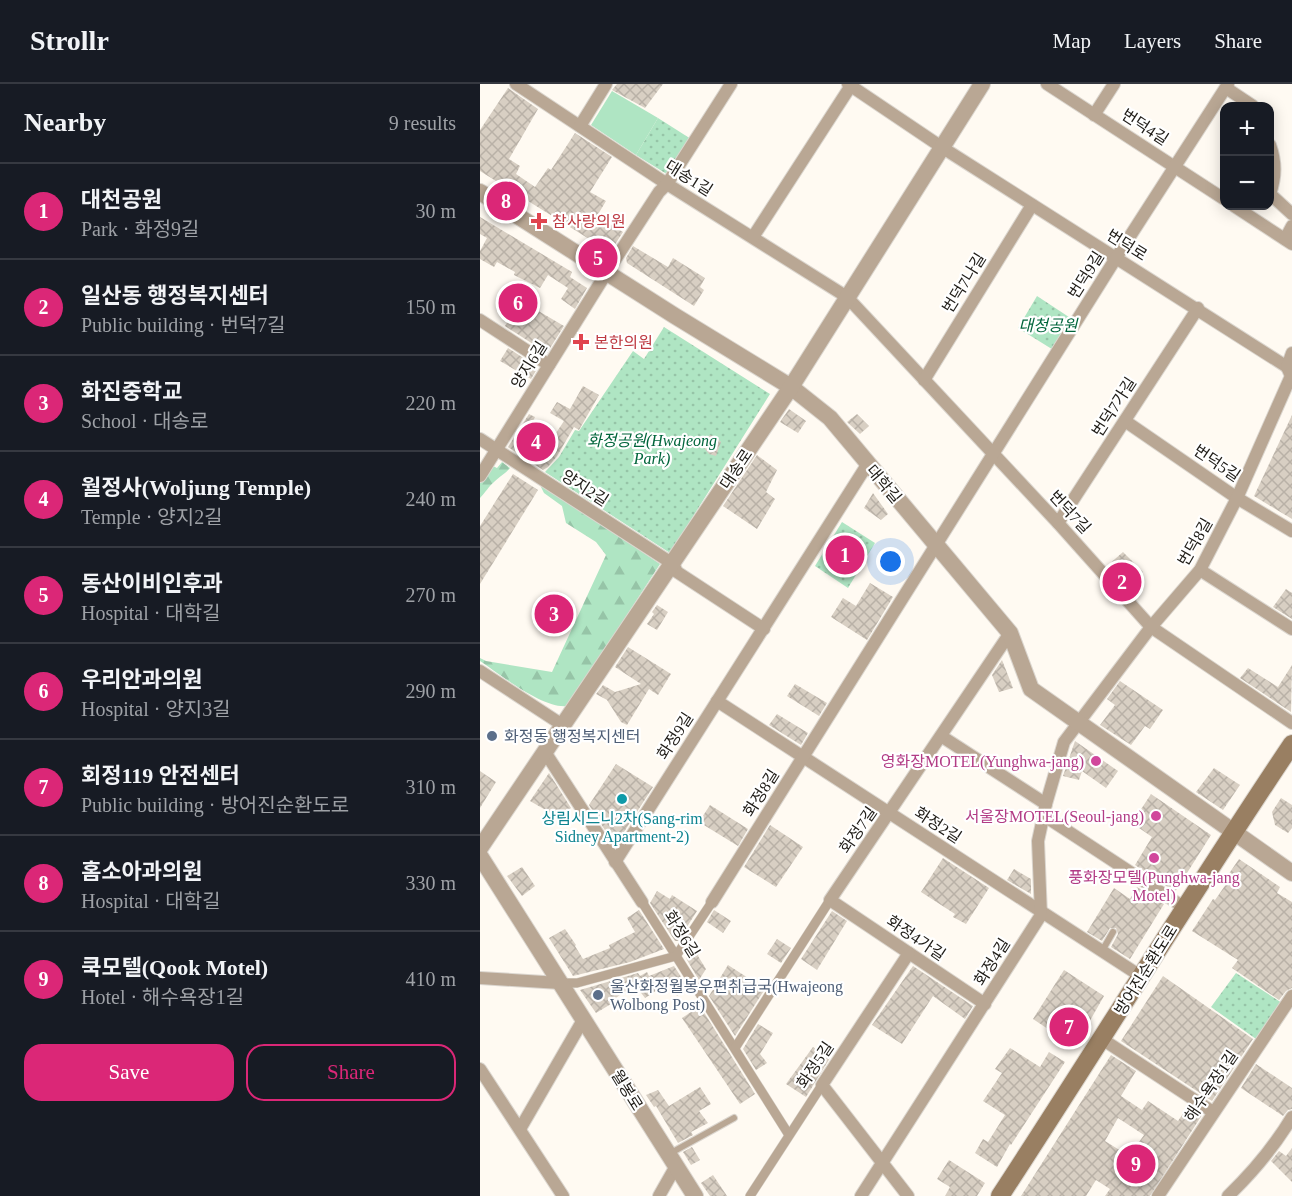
<!DOCTYPE html>
<meta charset="utf-8">
<style>
:root{--surface:#171b24;--page:#242831;--text:#f1f3f6;--muted:#9ea1a6;--line:#363941;--accent:#db2777}
body{margin:0;font-family:"Times New Roman","Noto Sans KR",serif;background:var(--page);color:var(--text)}
.controls{position:absolute;right:18px;top:18px;display:grid;overflow:hidden;border-radius:12px;box-shadow:0 3px 15px #0003}
.controls button{width:54px;height:54px;display:grid;place-items:center;padding:0;border:0;border-bottom:2px solid var(--line);background:var(--surface);color:var(--text);font:30px sans-serif}
.you{position:absolute;left:411px;top:478px;width:21px;height:21px;margin:-15px;border:4px solid #fff;border-radius:50%;background:#1a73e8;box-shadow:0 0 0 9px #1a73e833}
.badge{display:grid;place-items:center;width:39px;height:39px;border-radius:50%;background:var(--accent);color:#fff;font-size:20px;font-weight:700}
.pin{position:absolute;translate:-50% -50%;border:3px solid #fff;box-shadow:0 2px 6px #0006}
.list{margin:0;padding:0;list-style:none}
h2{display:flex;justify-content:space-between;align-items:center;height:78px;margin:0;padding:0 24px;font-size:26px}
h2 small{font-size:20px;font-weight:400;color:var(--muted)}
.list li{display:grid;grid-template-columns:39px 1fr auto;gap:18px;align-items:center;box-sizing:border-box;height:96px;padding:0 24px;border-top:2px solid var(--line)}
.list b{display:block;font-size:22px;white-space:nowrap}
.list p{margin:0;font-size:20px;white-space:nowrap;color:var(--muted)}
.list em{font-size:20px;font-style:normal;color:var(--muted)}
.actions{display:flex;gap:12px;padding:18px 24px}
.actions a{flex:1;padding:14px 0;border:2px solid var(--accent);border-radius:18px;text-align:center;font-size:21px;color:var(--accent)}
.actions .main{background:var(--accent);color:#fff}
.map{position:relative;flex:none;width:812px;height:1112px;overflow:hidden}
header{display:flex;align-items:center;gap:36px;box-sizing:border-box;height:84px;padding:0 30px;background:var(--surface);border-bottom:2px solid var(--line)}
header strong{font-size:28px}
nav{display:flex;gap:33px;margin-inline-start:auto;font-size:21px}
main{display:flex}
aside{flex:1;background:var(--surface)}
.map>svg:first-child{display:block}
.green{fill:url(#green-dots)}
.forest{fill:url(#forest-firs)}
.pitch{fill:#afe5c3}
.building{fill:url(#building-cross-hatch);fill-rule:evenodd}
.lines{fill:none;stroke-linecap:round;stroke-linejoin:round}
.service-casing{stroke:#dbd6cf;stroke-width:8}
.pedestrian-casing{stroke:#dbd6cf;stroke-width:10}
.minor-casing{stroke:#dbd6cf;stroke-width:14}
.tertiary-casing{stroke:#dbd6cf;stroke-width:18}
.secondary-casing{stroke:#dbd6cf;stroke-width:20}
.service{stroke:#b9a794;stroke-width:6}
.pedestrian{stroke:#b9a794;stroke-width:9}
.minor{stroke:#b9a794;stroke-width:12}
.tertiary{stroke:#b9a794;stroke-width:16}
.secondary{stroke:#997f62;stroke-width:18}
.health-dot{fill:#e0444e;stroke:#fff;stroke-width:2}
.service-dot{fill:#5c6f8a;stroke:#fff;stroke-width:2}
.hotel-dot{fill:#d1479c;stroke:#fff;stroke-width:2}
.culture-dot{fill:#0f9aa8;stroke:#fff;stroke-width:2}
.labels{text-anchor:middle;dominant-baseline:central;stroke-width:4.5;stroke-linejoin:round;paint-order:stroke}
.street-label{font-size:16px;fill:#1f1c17;stroke:#fff}
.health-label{font-size:16px;fill:#be3a42;stroke:#fff;text-anchor:start}
.park-label{font-size:16px;font-style:italic;fill:#00653b;stroke:#fff}
.service-label{font-size:16px;fill:#4e5e75;stroke:#fff;text-anchor:start}
.hotel-label{font-size:16px;fill:#b23c85;stroke:#fff;text-anchor:end}
.culture-label{font-size:16px;fill:#0d838f;stroke:#fff}
</style>
<header>
<strong>Strollr</strong>
<nav><a>Map</a><a>Layers</a><a>Share</a></nav>
</header>
<main>
<aside>
<h2>Nearby<small>9 results</small></h2>
<ul class="list">
<li><span class="badge">1</span><div><b>대천공원</b><p>Park · 화정9길</p></div><em>30 m</em></li>
<li><span class="badge">2</span><div><b>일산동 행정복지센터</b><p>Public building · 번덕7길</p></div><em>150 m</em></li>
<li><span class="badge">3</span><div><b>화진중학교</b><p>School · 대송로</p></div><em>220 m</em></li>
<li><span class="badge">4</span><div><b>월정사(Woljung Temple)</b><p>Temple · 양지2길</p></div><em>240 m</em></li>
<li><span class="badge">5</span><div><b>동산이비인후과</b><p>Hospital · 대학길</p></div><em>270 m</em></li>
<li><span class="badge">6</span><div><b>우리안과의원</b><p>Hospital · 양지3길</p></div><em>290 m</em></li>
<li><span class="badge">7</span><div><b>회정119 안전센터</b><p>Public building · 방어진순환도로</p></div><em>310 m</em></li>
<li><span class="badge">8</span><div><b>홈소아과의원</b><p>Hospital · 대학길</p></div><em>330 m</em></li>
<li><span class="badge">9</span><div><b>쿡모텔(Qook Motel)</b><p>Hotel · 해수욕장1길</p></div><em>410 m</em></li>
</ul>
<div class="actions"><a class="main">Save</a><a>Share</a></div>
</aside>
<div class="map">
<svg width="812" height="1112" viewBox="0 0 812 1112">
<defs>
<pattern id="green-dots" width="8" height="8" patternUnits="userSpaceOnUse" patternTransform="scale(1.5)"><rect width="8" height="8" fill="#afe5c3"/><path d="M2 2h.1M6 6h.1" fill="none" stroke="#96c4a7" stroke-width="1.8" stroke-linecap="round"/></pattern>
<pattern id="forest-firs" width="22" height="20" patternUnits="userSpaceOnUse" patternTransform="scale(1.5)"><rect width="22" height="20" fill="#afe5c3"/><path d="M5 1l3.5 6h-7zM16 11l3.5 6h-7z" fill="#96c4a7"/></pattern>
<pattern id="building-cross-hatch" width="8" height="8" patternUnits="userSpaceOnUse" patternTransform="scale(1.5)"><rect width="8" height="8" fill="#d8cfc3"/><path d="M0 0l8 8M0 8l8-8" fill="none" stroke="#b9b1a7"/></pattern>
</defs>
<rect width="100%" height="100%" fill="#fffaf2"/>
<!-- green -->
<g class="green">
<polygon points="178,34 211,55 192,88 185,89 156,71"/>
<polygon points="557,212 595,237 575,267 538,244"/>
<polygon points="184,243 290,310 190,469 65,388 79,373 95,346 99,347 153,267 164,275"/>
<polygon points="362,438 395,459 368,504 335,482"/>
<polygon points="756,889 802,919 776,955 731,923"/>
</g>
<!-- forest -->
<g class="forest">
<path d="M 22,378 L 30,384 C 25,390 20,392 14,398 C 9,402 5,409 0,414 L 0,399 L 11,381 L 17,384 Z"/>
<path d="M 63,401 L 180,480 L 88,622 C 64,626 21,591 0,577 L 0,574 L 6,577 L 72,588 L 126,471 L 116,458 L 86,439 L 82,422 L 64,409 L 61,403 Z"/>
</g>
<!-- pitch -->
<polygon class="pitch" points="132,7 178,34 156,71 111,41"/>
<!-- building -->
<g class="building">
<polygon points="137,0 183,0 165,24 132,6"/>
<polygon points="28,4 58,25 29,75 40,82 36,90 55,103 68,84 71,86 95,49 132,73 110,108 126,117 117,132 143,148 130,168 0,87 0,46"/>
<polygon points="0,133 92,188 90,193 107,204 95,225 81,215 88,204 68,191 60,204 34,191 35,188 17,178 14,183 0,175 0,167 7,154 0,150"/>
<polygon points="153,162 188,183 193,174 225,194 220,203 224,206 214,222 147,179 146,174"/>
<polygon points="42,215 56,222 55,225 84,242 67,269 25,242"/>
<polygon points="28,264 56,282 57,285 51,295 20,277"/>
<polygon points="103,302 119,311 99,346 94,343 77,372 68,383 63,386 28,363 49,330 55,333 52,339 74,352 84,337 70,329 77,318 90,325"/>
<polygon points="309,325 326,337 318,349 300,338"/>
<polygon points="377,330 389,342 380,350 367,338"/>
<polygon points="812,331 812,435 774,412"/>
<polygon points="230,351 237,353 241,358 236,372 229,370 224,364 222,358"/>
<polygon points="277,371 297,386 286,408 295,415 277,445 243,422"/>
<polygon points="33,390 58,406 0,500 0,442"/>
<polygon points="393,409 408,430 401,436 384,424"/>
<polygon points="643,468 663,488 646,503 627,482"/>
<polygon points="390,499 413,513 387,556 351,533 363,514 376,522"/>
<polygon points="806,505 812,509 812,535 793,523"/>
<polygon points="177,521 188,528 177,546 167,540 174,530 172,528"/>
<polygon points="148,563 191,590 178,611 169,605 147,641 141,638 127,616 116,610 123,601 135,608 161,600 135,583"/>
<polygon points="522,576 533,604 519,608 512,591"/>
<polygon points="812,581 811,628 760,594 768,584 798,603"/>
<polygon points="640,597 683,626 670,645 665,642 651,661 620,641 635,621 627,615"/>
<polygon points="315,600 347,619 339,632 307,612"/>
<polygon points="297,630 328,649 321,661 289,641"/>
<polygon points="595,657 638,687 626,704 602,687 599,696 583,692"/>
<polygon points="136,680 173,703 135,762 109,721"/>
<polygon points="734,684 760,701 743,726 716,708"/>
<polygon points="0,687 16,698 0,724"/>
<polygon points="69,689 91,724 76,732 50,717"/>
<polygon points="671,710 731,751 695,808 655,781 672,753 652,739"/>
<polygon points="801,714 812,721 812,744 808,749 795,741 792,728"/>
<polygon points="230,721 268,745 258,762 219,738"/>
<polygon points="290,741 323,763 296,803 264,783"/>
<polygon points="463,774 509,804 486,840 473,833 475,830 441,808"/>
<polygon points="759,775 800,803 797,809 812,818 812,904 806,907 799,916 752,884 758,876 712,847 733,815 735,816 749,796 746,794"/>
<polygon points="42,783 55,802 42,812 27,792"/>
<polygon points="534,785 551,795 551,810 527,796"/>
<polygon points="657,803 684,820 650,875 631,863 638,850 636,844 630,844 622,857 607,848 634,804 650,815"/>
<polygon points="177,807 190,815 192,811 217,827 198,857 195,857 170,819"/>
<polygon points="159,826 184,865 150,878 93,892 69,854 85,845 96,861 95,862 103,875 130,864 129,861 155,848 147,834"/>
<polygon points="234,826 251,837 243,849 227,838"/>
<polygon points="352,827 367,837 337,886 321,875"/>
<polygon points="297,855 311,864 301,879 287,870"/>
<polygon points="212,863 219,869 218,872 226,885 219,896 207,876 206,871"/>
<polygon points="248,881 285,905 255,952 229,912"/>
<polygon points="194,882 209,905 197,912 188,899 165,914 155,901 134,915 136,917 116,929 100,906 158,889 160,892 167,888 169,892"/>
<polygon points="433,882 493,922 485,935 453,912 422,960 392,941"/>
<polygon points="584,886 624,912 595,963 553,935"/>
<polygon points="683,892 773,955 732,1017 641,957"/>
<polygon points="220,922 275,1010 260,1020 202,934"/>
<polygon points="278,940 293,949 280,970 287,979 276,986 263,965"/>
<polygon points="333,963 350,974 326,1013 306,1000"/>
<polygon points="530,964 560,983 569,968 585,978 531,1061 530,1060 517,1083 495,1069 503,1055 508,1058 525,1031 503,1017 522,989 515,985"/>
<path d="M 631,971 L 656,987 L 641,1012 L 662,1026 L 668,1017 L 698,1037 L 708,1022 L 722,1031 L 670,1112 L 625,1112 L 630,1105 L 616,1096 L 606,1112 L 541,1112 ZM 638,1034 L 664,1051 L 649,1072 L 625,1057 Z"/>
<polygon points="776,980 812,1004 812,1025 808,1026 803,1032 761,1004"/>
<polygon points="220,1003 231,1020 219,1027 228,1039 211,1048 213,1051 198,1059 176,1022 174,1023 166,1011 178,1006 189,1022"/>
<polygon points="212,1063 220,1076 211,1081 203,1068"/>
<polygon points="812,1064 812,1098 791,1077 799,1067 806,1072"/>
<polygon points="469,1076 505,1099 497,1112 465,1112 470,1103 457,1095"/>
<polygon points="233,1091 247,1112 230,1112 221,1099"/>
</g>
<g class="lines">
<defs>
<g id="service">
<polyline points="622,867 633,848"/>
<polyline points="189,1070 254,1034"/>
</g>
<g id="pedestrian">
<polyline points="162,818 309,1051"/>
<polyline points="81,899 97,899 196,872 232,818"/>
<polyline points="255,964 350,816"/>
<polyline points="270,1112 342,1001"/>
</g>
<g id="minor">
<polyline points="36,0 187,100 367,213 578,439 671,543 812,639"/>
<polyline points="368,0 463,64 812,286"/>
<polyline points="567,0 744,115"/>
<polyline points="746,4 773,22"/>
<polyline points="614,31 634,0"/>
<polyline points="100,42 126,0"/>
<path d="M 790,61 C 796,78 796,92 790,110 L 812,130"/>
<polyline points="754,122 812,160"/>
<polyline points="273,153 372,0"/>
<polyline points="805,155 812,142"/>
<polyline points="0,236 69,281"/>
<polyline points="444,296 552,121"/>
<polyline points="645,337 757,414 812,447"/>
<polyline points="0,355 193,480 197,488 284,545"/>
<polyline points="0,392 127,188 179,108 187,100 251,0"/>
<polyline points="578,439 718,224"/>
<polyline points="720,486 812,545"/>
<polyline points="0,587 84,642"/>
<polyline points="237,617 662,893"/>
<polyline points="461,652 566,720"/>
<polyline points="65,668 162,818"/>
<polyline points="563,731 705,824"/>
<polyline points="135,778 387,381"/>
<polyline points="232,818 636,174 748,0"/>
<polyline points="0,894 80,899"/>
<polyline points="505,920 350,816 530,549"/>
<polyline points="622,955 733,1028"/>
<polyline points="0,985 83,1112"/>
<polyline points="40,1045 103,936"/>
<polyline points="179,1112 196,1082"/>
<polyline points="381,1112 561,831 558,757 566,720 584,658 671,543 720,486 757,414 811,292 807,283 812,269"/>
<polyline points="428,1112 342,1001 429,869"/>
<polyline points="678,1112 812,912"/>
<path d="M 748,1112 C 773,1088 794,1063 812,1033"/>
</g>
<g id="tertiary">
<polyline points="0,108 195,232 311,303 350,334 530,549 551,605 812,789"/>
<polyline points="0,764 311,303 502,0"/>
<polyline points="0,772 215,1112"/>
</g>
<path id="secondary" d="M 520,1112 C 618,962 712,809 812,660"/>
</defs>
<!-- service casing -->
<use href="#service" class="service-casing"/>
<!-- pedestrian casing -->
<use href="#pedestrian" class="pedestrian-casing"/>
<!-- minor casing -->
<use href="#minor" class="minor-casing"/>
<!-- tertiary casing -->
<use href="#tertiary" class="tertiary-casing"/>
<!-- secondary casing -->
<use href="#secondary" class="secondary-casing"/>
<!-- service -->
<use href="#service" class="service"/>
<!-- pedestrian -->
<use href="#pedestrian" class="pedestrian"/>
<!-- minor -->
<use href="#minor" class="minor"/>
<!-- tertiary -->
<use href="#tertiary" class="tertiary"/>
<!-- secondary -->
<use href="#secondary" class="secondary"/>
</g>
<!-- markers -->
<g class="health-dot">
<path d="M56 128h6v6h6v6h-6v6h-6v-6h-6v-6h6z"/>
<path d="M98 249h6v6h6v6h-6v6h-6v-6h-6v-6h6z"/>
</g>
<g class="service-dot">
<circle cx="12" cy="652" r="6"/>
<circle cx="118" cy="911" r="6"/>
</g>
<g class="hotel-dot">
<circle cx="616" cy="677" r="6"/>
<circle cx="676" cy="732" r="6"/>
<circle cx="674" cy="774" r="6"/>
</g>
<circle class="culture-dot" cx="142" cy="715" r="6"/>
<g class="labels">
<!-- street labels -->
<g class="street-label">
<text transform="translate(665 43) rotate(33)">번덕4길</text>
<text transform="translate(209 94) rotate(32)">대송1길</text>
<text transform="translate(647 161) rotate(32)">번덕로</text>
<text transform="translate(606 191) rotate(-58)">번덕9길</text>
<text transform="translate(484 199) rotate(-58)">번덕7나길</text>
<text transform="translate(49 281) rotate(-58)">양지6길</text>
<text transform="translate(634 323) rotate(-57)">번덕7가길</text>
<text transform="translate(737 379) rotate(34)">번덕5길</text>
<text transform="translate(256 385) rotate(-56)">대송로</text>
<text transform="translate(404 400) rotate(50)">대학길</text>
<text transform="translate(105 404) rotate(33)">양지2길</text>
<text transform="translate(590 428) rotate(47)">번덕7길</text>
<text transform="translate(715 458) rotate(-60)">번덕8길</text>
<text transform="translate(195 652) rotate(-57)">화정9길</text>
<text transform="translate(281 709) rotate(-58)">화정8길</text>
<text transform="translate(458 741) rotate(33)">화정2길</text>
<text transform="translate(378 746) rotate(-55)">화정7길</text>
<text transform="translate(202 850) rotate(58)">화정6길</text>
<text transform="translate(436 854) rotate(34)">화정4가길</text>
<text transform="translate(512 878) rotate(-58)">화정4길</text>
<text transform="translate(666 886) rotate(-58)">방어진순환도로</text>
<text transform="translate(335 981) rotate(-56)">화정5길</text>
<text transform="translate(731 1002) rotate(-56)">해수욕장1길</text>
<text transform="translate(147 1006) rotate(58)">월봉로</text>
</g>
<!-- health labels -->
<g class="health-label">
<text x="72" y="137">참사랑의원</text>
<text x="114" y="258">본한의원</text>
</g>
<!-- park labels -->
<g class="park-label">
<text x="568" y="241">대청공원</text>
<text x="172" y="356">화정공원(Hwajeong<tspan x="172" dy="18">Park)</tspan></text>
</g>
<!-- service labels -->
<g class="service-label">
<text x="24" y="652">화정동 행정복지센터</text>
<text x="130" y="902">울산화정월봉우편취급국(Hwajeong<tspan x="130" dy="18">Wolbong Post)</tspan></text>
</g>
<!-- hotel labels -->
<g class="hotel-label">
<text x="604" y="677">영화장MOTEL(Yunghwa-jang)</text>
<text x="664" y="732">서울장MOTEL(Seoul-jang)</text>
<text x="674" y="793" text-anchor="middle">풍화장모텔(Punghwa-jang<tspan x="674" dy="18">Motel)</tspan></text>
</g>
<!-- culture labels -->
<g class="culture-label">
<text x="142" y="734">상림시드니2차(Sang-rim<tspan x="142" dy="18">Sidney Apartment-2)</tspan></text>
</g>
</g>
</svg>
<div class="controls">
<button>+</button>
<button>−</button>
</div>
<div class="you"></div>
<div class="pin badge" style="left:365px;top:471px">1</div>
<div class="pin badge" style="left:642px;top:498px">2</div>
<div class="pin badge" style="left:74px;top:530px">3</div>
<div class="pin badge" style="left:56px;top:358px">4</div>
<div class="pin badge" style="left:118px;top:174px">5</div>
<div class="pin badge" style="left:38px;top:219px">6</div>
<div class="pin badge" style="left:589px;top:943px">7</div>
<div class="pin badge" style="left:26px;top:117px">8</div>
<div class="pin badge" style="left:656px;top:1080px">9</div>
</div>
</main>
